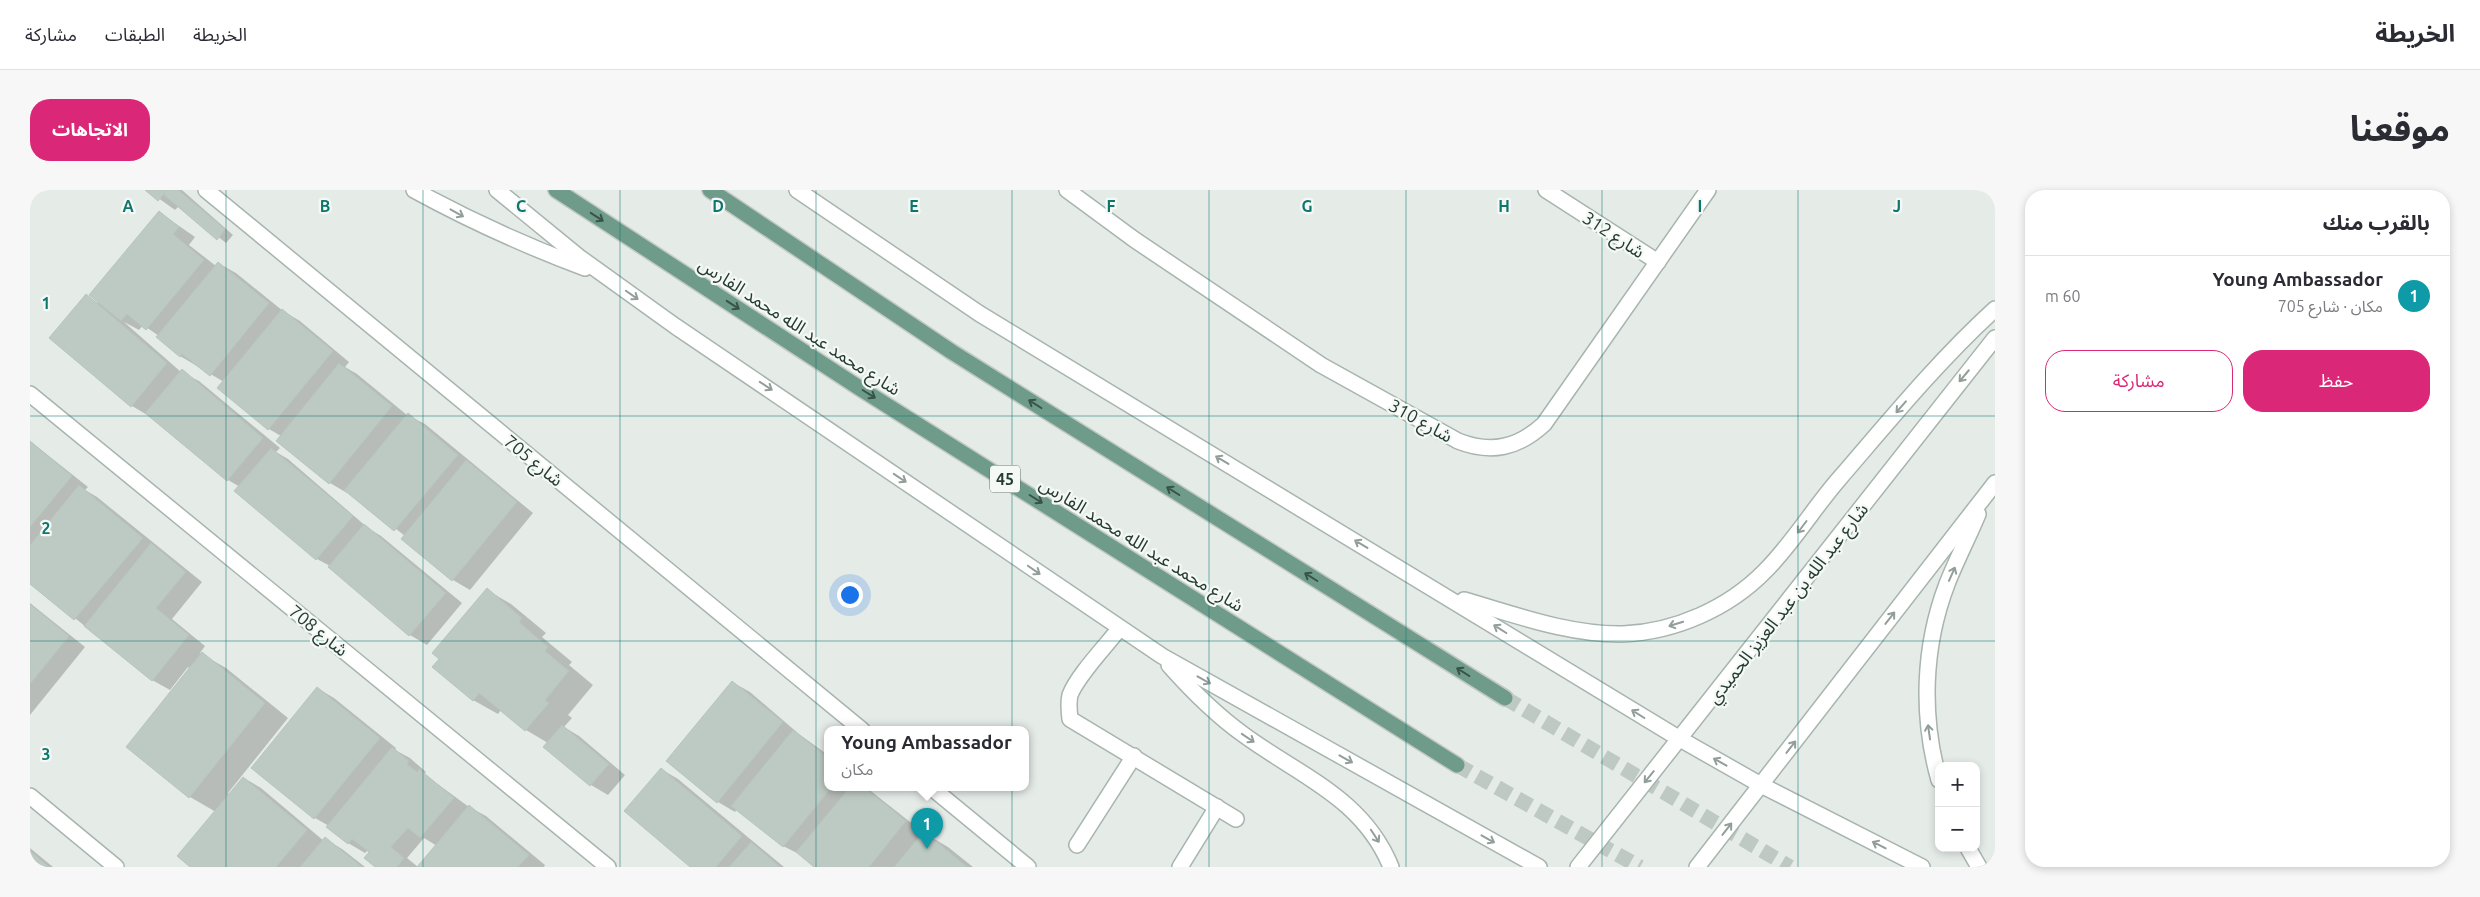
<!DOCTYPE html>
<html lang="ar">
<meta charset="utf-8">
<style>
:root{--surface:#fff;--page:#f7f7f7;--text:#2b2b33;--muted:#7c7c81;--line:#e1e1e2;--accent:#db2777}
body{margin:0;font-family:Ubuntu,"Noto Sans Arabic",sans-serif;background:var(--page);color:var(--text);direction:rtl}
.controls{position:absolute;right:15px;bottom:15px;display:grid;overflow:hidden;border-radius:10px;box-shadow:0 2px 8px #0003}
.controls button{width:45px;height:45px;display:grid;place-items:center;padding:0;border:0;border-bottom:1px solid var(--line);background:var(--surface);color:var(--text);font:25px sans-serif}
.you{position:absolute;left:819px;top:404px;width:18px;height:18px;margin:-12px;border:4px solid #fff;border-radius:50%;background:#1a73e8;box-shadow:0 0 0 8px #1a73e833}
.badge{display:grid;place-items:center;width:32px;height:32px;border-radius:50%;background:var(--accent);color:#fff;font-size:16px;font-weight:700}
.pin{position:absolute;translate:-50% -41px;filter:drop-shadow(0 1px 2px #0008)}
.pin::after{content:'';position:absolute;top:26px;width:18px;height:15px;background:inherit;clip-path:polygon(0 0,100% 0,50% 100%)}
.popup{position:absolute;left:794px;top:536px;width:205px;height:65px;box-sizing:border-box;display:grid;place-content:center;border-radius:10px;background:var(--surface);filter:drop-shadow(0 1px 4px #0005);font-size:16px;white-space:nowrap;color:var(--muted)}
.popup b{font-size:19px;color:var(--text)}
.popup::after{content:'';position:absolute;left:50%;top:100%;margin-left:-10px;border:10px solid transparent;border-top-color:var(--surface)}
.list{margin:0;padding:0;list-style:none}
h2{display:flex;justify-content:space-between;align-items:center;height:65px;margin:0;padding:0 20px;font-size:21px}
h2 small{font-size:16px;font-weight:400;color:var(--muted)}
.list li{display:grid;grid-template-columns:32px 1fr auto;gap:15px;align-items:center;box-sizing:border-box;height:80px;padding:0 20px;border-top:1px solid var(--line)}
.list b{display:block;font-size:19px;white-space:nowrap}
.list p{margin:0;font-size:16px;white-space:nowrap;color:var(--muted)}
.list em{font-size:16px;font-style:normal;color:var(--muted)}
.actions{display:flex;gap:10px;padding:15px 20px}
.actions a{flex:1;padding:11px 0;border:1px solid var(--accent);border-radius:20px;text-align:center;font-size:18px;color:var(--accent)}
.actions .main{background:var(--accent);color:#fff}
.map{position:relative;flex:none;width:1965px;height:677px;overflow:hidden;direction:ltr;border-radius:20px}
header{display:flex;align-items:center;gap:30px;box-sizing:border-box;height:70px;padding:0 25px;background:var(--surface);border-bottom:1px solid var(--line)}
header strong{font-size:24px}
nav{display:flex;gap:28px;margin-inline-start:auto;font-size:18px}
.intro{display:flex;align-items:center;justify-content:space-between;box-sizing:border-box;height:120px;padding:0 30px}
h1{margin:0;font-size:35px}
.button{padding:12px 22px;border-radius:20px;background:var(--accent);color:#fff;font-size:18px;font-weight:700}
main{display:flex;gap:30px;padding:0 30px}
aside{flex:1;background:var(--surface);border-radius:20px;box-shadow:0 2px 8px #0003}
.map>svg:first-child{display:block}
.shadow{fill:#0003}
.building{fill:#bdcac3;stroke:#b8c5be}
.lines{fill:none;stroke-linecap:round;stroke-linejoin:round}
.primary-tunnel{stroke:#bfc9c4;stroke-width:15;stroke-dasharray:15 8;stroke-linecap:butt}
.service-casing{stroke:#a8b4ae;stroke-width:18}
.minor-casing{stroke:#a8b4ae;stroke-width:18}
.tertiary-casing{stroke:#a8b4ae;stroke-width:18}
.primary-casing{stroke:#c2c8c6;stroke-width:18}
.service{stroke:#fff;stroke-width:15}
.minor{stroke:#fff;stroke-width:15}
.tertiary{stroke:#fff;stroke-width:15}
.primary{stroke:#6f9c8a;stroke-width:15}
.oneway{stroke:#929e99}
.oneway2{stroke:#385449}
.grid{fill:none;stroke:#0f766e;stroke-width:1;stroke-opacity:0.55}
.labels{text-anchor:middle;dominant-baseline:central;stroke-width:4.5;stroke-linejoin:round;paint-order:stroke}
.shield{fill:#f5f9f6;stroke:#64756e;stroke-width:1}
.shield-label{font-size:16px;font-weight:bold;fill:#263c33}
.street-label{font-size:18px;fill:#263c33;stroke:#f5f9f6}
.grid-label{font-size:16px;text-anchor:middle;font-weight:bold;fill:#0f766e;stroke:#f5f9f6;stroke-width:4.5;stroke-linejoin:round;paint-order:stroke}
</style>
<header>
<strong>الخريطة</strong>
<nav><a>الخريطة</a><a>الطبقات</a><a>مشاركة</a></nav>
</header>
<div class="intro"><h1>موقعنا</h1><a class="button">الاتجاهات</a></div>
<main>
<aside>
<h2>بالقرب منك<small></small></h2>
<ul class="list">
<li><span class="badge" style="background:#0f9aa8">1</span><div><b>Young Ambassador</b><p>مكان · شارع 705</p></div><em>60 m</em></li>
</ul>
<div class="actions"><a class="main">حفظ</a><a>مشاركة</a></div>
</aside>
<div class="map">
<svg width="1965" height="677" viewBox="0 0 1965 677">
<rect width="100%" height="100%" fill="#e5ece8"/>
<!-- shadow -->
<g class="shadow">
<polygon points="117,0 152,0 203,45 196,53 149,16 145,20"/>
<polygon points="129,22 165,47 159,55 186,76 188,73 206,83 253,121 270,131 319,172 315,177 327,184 377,225 395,234 503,323 440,400 423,390 375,346 318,301 317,303 300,293 251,246 239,239 194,192 150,166 129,146 113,135 109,140 94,132 151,182 169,191 250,258 246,262 258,269 338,338 351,346 432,413 397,455 380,445 300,376 287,369 210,297 198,290 119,226 102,216 56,106 68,113"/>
<polygon points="0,251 58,297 55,300 67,307 172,392 142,429 175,456 170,463 196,478 258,528 198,603 200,605 214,588 231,598 294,651 295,649 312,659 335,677 162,677 186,622 160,607 160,479 158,477 140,500 122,490 0,392"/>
<polygon points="457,400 481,414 516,443 512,447 542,472 539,475 563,495 538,525 542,528 534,537 549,546 595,585 578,605 561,595 515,557 518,553 496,540 471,520 468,524 443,510"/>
<polygon points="0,413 55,457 0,525"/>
<polygon points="702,492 720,502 769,544 798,565 798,598 837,598 894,643 918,657 943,677 786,677 771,665 753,656 707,619 705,622 688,612 638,571"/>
<polygon points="287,498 304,508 366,558 365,560 380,568 396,582 394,584 439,617 456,626 515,675 514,677 389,677 407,656 394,648 377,668 388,677 347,677 338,660 335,663 318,653 299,636 285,628"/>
<polygon points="631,579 648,589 754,677 662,677"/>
<polygon points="0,658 23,677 0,677"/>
</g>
<!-- building -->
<g class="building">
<polygon points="115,0 137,0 128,11"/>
<polygon points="137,0 148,0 195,39 187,50 133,4"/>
<polygon points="129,21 149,37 143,44 174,70 116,140 97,124 91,131 59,105"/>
<polygon points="188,72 239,113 180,186 152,164 150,167 126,147"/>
<polygon points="56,104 137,173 101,217 19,148"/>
<polygon points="252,119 303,161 238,240 187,198"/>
<polygon points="309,173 362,216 299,294 246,251"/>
<polygon points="152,179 233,248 197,291 115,223"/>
<polygon points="378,223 428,265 364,341 314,300"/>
<polygon points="0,251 42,286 0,337"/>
<polygon points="241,258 323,326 286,370 204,301"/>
<polygon points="436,270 487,312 422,391 371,349"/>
<polygon points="49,295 113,348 44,430 0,394 0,355"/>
<polygon points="334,334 416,403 379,446 298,377"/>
<polygon points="121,353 156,382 126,418 159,445 122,491 54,436"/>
<polygon points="457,398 492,428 489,432 518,457 515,461 539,481 515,510 519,513 495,541 449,503 443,511 402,477 409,469 402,463"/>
<polygon points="0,414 39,446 0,494"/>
<polygon points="172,462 235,513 159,608 96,557"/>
<polygon points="702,491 753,532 687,613 636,571"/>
<polygon points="287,497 350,548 284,629 221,578"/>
<polygon points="532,535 579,574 560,596 513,557"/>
<polygon points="763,540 798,568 798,598 801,598 753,657 701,616"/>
<polygon points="362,557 379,571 377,574 387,582 389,579 424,608 390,648 378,638 361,657 374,668 367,677 345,677 334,668 339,662 322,649 318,654 296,637"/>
<polygon points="631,578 712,646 686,677 660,677 594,621"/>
<polygon points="213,587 277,640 246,677 160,677 147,666"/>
<polygon points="819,598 835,598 876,631 839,677 784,677 766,662"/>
<polygon points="439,615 499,665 488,677 387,677"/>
<polygon points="894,641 937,677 864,677"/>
<polygon points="295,647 332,677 270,677"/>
<polygon points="721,652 750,677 699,677"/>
<polygon points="0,661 19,677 0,677"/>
</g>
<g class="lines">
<!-- primary-tunnel -->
<g class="primary-tunnel">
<polyline points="1475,508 1760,677"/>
<polyline points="1427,575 1610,677"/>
</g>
<defs>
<g id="service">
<path d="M 1089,439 C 1076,456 1047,486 1040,505 C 1038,513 1039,521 1040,529 L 1206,629"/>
<polyline points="1047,655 1104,566"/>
<polyline points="1150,677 1187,617"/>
</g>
<g id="minor">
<polyline points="176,0 832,540"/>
<path d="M 1037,0 L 1105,50 L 1291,175 L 1428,251 C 1461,264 1488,258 1514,234 L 1678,0"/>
<polyline points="1516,0 1628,72"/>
<polyline points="0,204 578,677"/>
<polyline points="902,598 998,677"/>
<polyline points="0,606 86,677"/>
</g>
<g id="tertiary">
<path d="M 384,0 C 439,30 496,56 555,78"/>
<polyline points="467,0 549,67 645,136 1132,466 1509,677"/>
<polyline points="767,0 950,124 1650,549 1731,595 1892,677"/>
<path d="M 1434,410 C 1486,425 1539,445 1593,444 C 1645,442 1699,418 1735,381 C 1763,353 1783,319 1809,289 C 1859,231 1908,171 1965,119"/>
<path d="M 1139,475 C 1162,501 1186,525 1214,545 C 1270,586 1333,608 1361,677"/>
<path d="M 1909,590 C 1891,526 1893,457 1917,394 C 1926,371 1938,348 1948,324"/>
<polyline points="1938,658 1949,677"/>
<polyline points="1548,677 1965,148"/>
<polyline points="1667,677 1965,293"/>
</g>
<g id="primary">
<polyline points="526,0 831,199 1427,575"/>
<polyline points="680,0 922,162 1475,508"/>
</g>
</defs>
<!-- service casing -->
<use href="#service" class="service-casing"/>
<!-- minor casing -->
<use href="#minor" class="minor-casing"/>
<!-- tertiary casing -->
<use href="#tertiary" class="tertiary-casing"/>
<!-- primary casing -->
<use href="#primary" class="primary-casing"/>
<!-- service -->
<use href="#service" class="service"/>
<!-- minor -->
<use href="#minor" class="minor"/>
<!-- tertiary -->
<use href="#tertiary" class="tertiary"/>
<!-- primary -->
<use href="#primary" class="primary"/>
</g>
<!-- one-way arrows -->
<defs><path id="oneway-shaft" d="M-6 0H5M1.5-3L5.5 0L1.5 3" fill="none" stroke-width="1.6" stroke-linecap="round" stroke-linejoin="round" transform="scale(1.25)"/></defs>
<g class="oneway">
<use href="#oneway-shaft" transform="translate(427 23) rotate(29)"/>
<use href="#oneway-shaft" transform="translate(602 105) rotate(35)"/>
<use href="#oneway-shaft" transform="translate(1934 186) rotate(130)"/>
<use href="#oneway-shaft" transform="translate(736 196) rotate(34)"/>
<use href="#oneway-shaft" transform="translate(1871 217) rotate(131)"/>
<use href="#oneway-shaft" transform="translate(1192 270) rotate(-149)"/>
<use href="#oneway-shaft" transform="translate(870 288) rotate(34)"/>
<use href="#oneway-shaft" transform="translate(1772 337) rotate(127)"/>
<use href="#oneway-shaft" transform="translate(1331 354) rotate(-149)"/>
<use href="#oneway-shaft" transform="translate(1004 380) rotate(35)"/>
<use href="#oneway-shaft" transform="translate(1922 384) rotate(-66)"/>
<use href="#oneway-shaft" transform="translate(1860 428) rotate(-52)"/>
<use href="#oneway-shaft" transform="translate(1646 434) rotate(163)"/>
<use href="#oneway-shaft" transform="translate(1470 439) rotate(-148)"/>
<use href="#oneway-shaft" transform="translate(1174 490) rotate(29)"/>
<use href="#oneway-shaft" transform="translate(1608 524) rotate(-148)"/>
<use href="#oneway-shaft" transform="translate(1899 542) rotate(-98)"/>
<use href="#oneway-shaft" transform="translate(1218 548) rotate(34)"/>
<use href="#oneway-shaft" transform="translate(1761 557) rotate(-52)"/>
<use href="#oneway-shaft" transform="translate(1316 569) rotate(29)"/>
<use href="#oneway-shaft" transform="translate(1690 572) rotate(-151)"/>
<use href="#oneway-shaft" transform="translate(1619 587) rotate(129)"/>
<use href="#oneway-shaft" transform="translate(1697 639) rotate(-52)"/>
<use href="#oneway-shaft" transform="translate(1345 646) rotate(57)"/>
<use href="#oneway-shaft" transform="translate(1458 649) rotate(29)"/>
<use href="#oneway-shaft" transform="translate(1849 655) rotate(-153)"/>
</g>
<g class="oneway2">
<use href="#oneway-shaft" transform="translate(567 27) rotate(33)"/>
<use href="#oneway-shaft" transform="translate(703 115) rotate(33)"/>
<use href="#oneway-shaft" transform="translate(839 204) rotate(32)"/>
<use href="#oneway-shaft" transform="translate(1005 214) rotate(-148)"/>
<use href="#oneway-shaft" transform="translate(1143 301) rotate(-148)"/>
<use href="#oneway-shaft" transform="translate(1006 309) rotate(32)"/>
<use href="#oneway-shaft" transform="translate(1281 387) rotate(-148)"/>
<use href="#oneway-shaft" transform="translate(1433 482) rotate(-148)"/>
</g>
<!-- grid -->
<path class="grid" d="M 196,0 L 196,677M 393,0 L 393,677M 590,0 L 590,677M 786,0 L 786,677M 982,0 L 982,677M 1179,0 L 1179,677M 1376,0 L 1376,677M 1572,0 L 1572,677M 1768,0 L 1768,677M 0,226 L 1965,226M 0,451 L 1965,451"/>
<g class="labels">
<!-- shield labels -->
<rect class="shield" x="960" y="275.5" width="30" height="27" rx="4"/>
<g class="shield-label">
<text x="975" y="289">45</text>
</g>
<!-- street labels -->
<g class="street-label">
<text transform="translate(1584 44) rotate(33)">شارع 312</text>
<text transform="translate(770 136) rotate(33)">شارع محمد عبد الله محمد الفارس</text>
<text transform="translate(1391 230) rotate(29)">شارع 310</text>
<text transform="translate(504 270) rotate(39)">شارع 705</text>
<text transform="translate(1112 354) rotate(32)">شارع محمد عبد الله محمد الفارس</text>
<text transform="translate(1757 413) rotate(-52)">شارع عبد الله بن عبد العزيز الحميدي</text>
<text transform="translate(289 440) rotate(39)">شارع 708</text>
</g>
</g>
<g class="grid-label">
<text x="98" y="22">A</text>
<text x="295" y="22">B</text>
<text x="491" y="22">C</text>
<text x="688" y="22">D</text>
<text x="884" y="22">E</text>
<text x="1081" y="22">F</text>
<text x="1277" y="22">G</text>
<text x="1474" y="22">H</text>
<text x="1670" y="22">I</text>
<text x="1867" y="22">J</text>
<text x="16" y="119">1</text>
<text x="16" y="344">2</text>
<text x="16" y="570">3</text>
</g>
</svg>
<div class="controls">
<button>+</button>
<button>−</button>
</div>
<div class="you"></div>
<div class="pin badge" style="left:897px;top:659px;background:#0f9aa8">1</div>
<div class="popup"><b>Young Ambassador</b>مكان</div>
</div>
</main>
